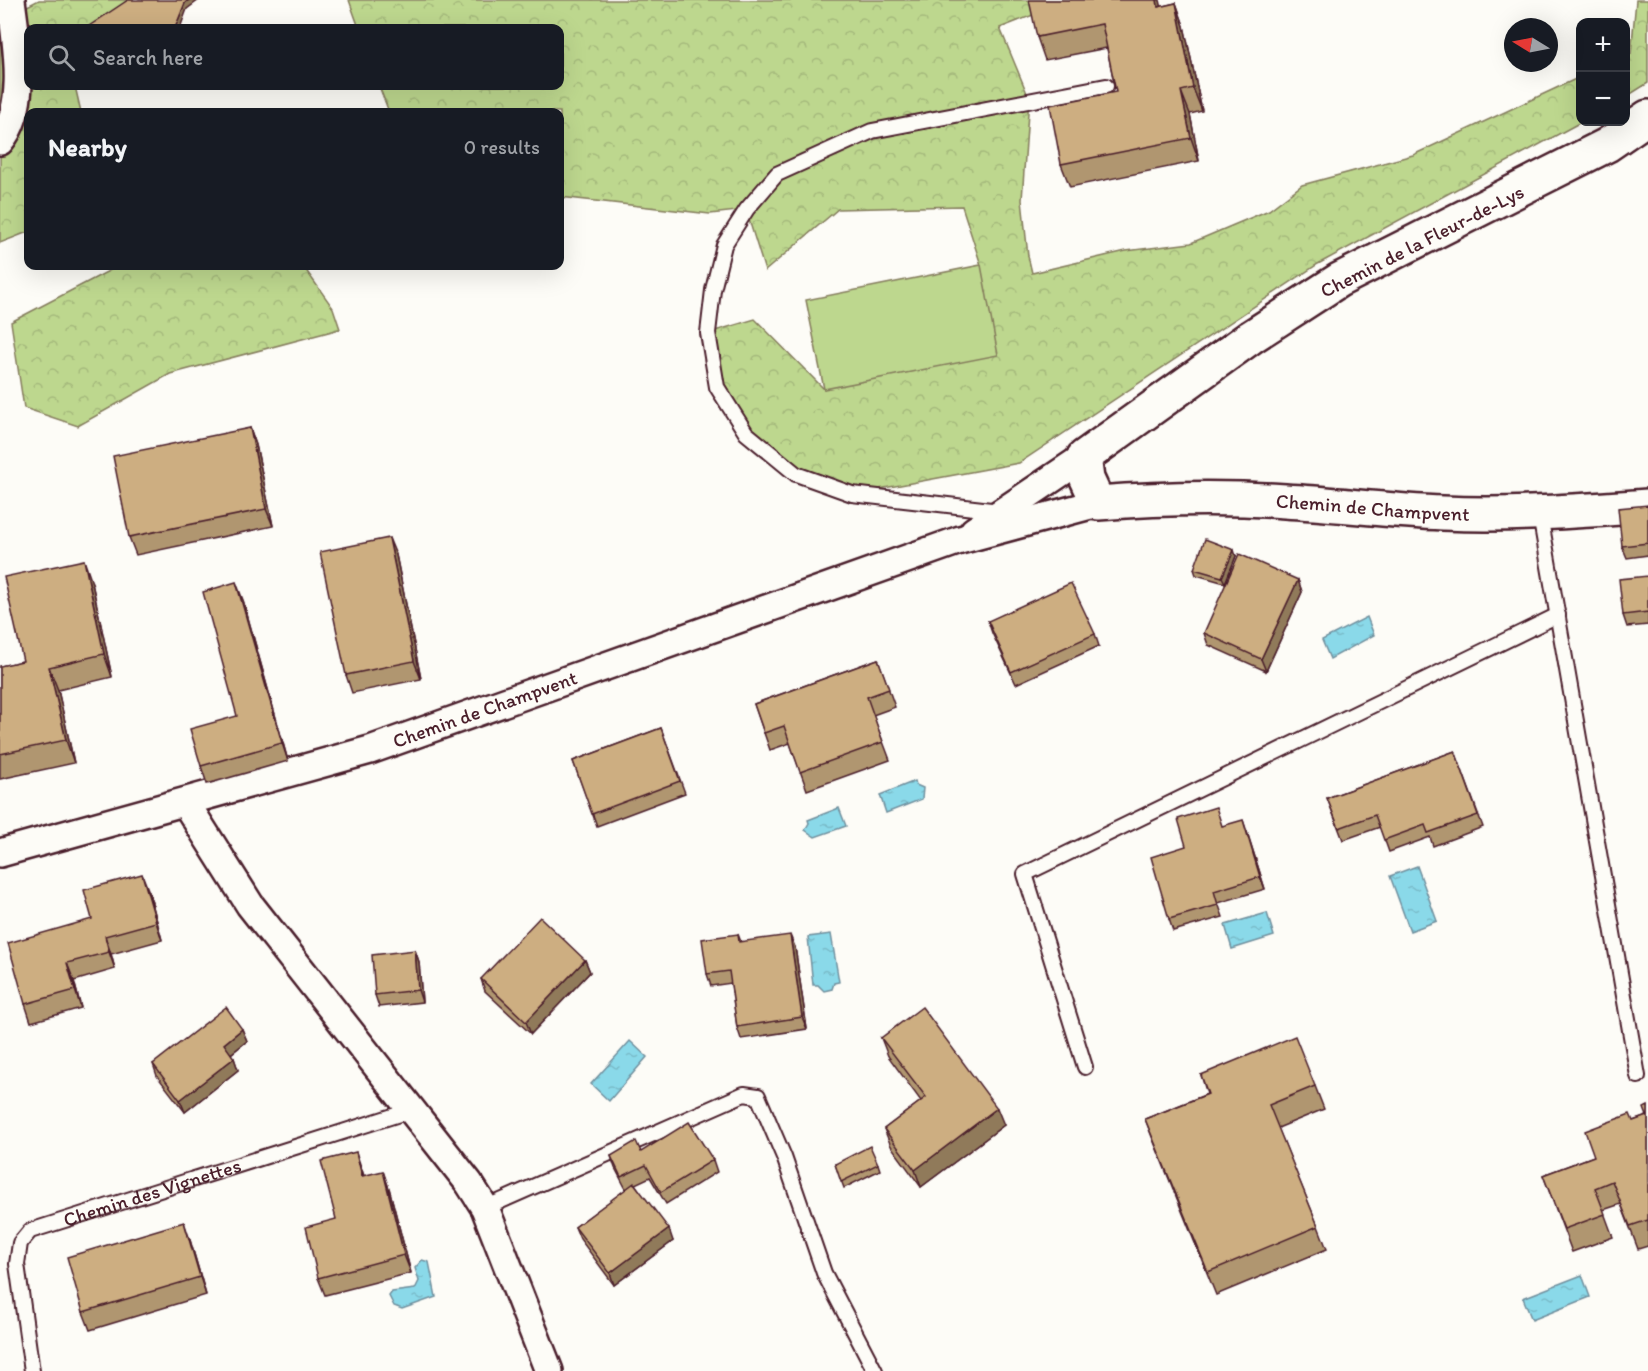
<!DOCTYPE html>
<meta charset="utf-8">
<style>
:root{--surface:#171b24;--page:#20242c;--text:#f1f3f6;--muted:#9ea1a6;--line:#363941}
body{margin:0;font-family:Itim,sans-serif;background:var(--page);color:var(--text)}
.controls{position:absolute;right:18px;top:18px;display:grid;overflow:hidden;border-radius:12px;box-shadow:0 6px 24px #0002}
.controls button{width:54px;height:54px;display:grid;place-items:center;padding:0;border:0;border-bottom:2px solid var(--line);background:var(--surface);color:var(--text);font:30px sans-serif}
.compass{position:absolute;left:1504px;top:18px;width:54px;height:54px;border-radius:50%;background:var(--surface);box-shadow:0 6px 24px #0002;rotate:280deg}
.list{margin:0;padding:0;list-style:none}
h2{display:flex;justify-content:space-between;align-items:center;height:78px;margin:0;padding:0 24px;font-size:26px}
h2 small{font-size:20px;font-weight:400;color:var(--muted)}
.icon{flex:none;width:33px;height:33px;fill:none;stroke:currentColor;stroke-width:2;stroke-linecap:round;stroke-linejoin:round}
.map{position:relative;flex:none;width:1648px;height:1371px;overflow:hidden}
.search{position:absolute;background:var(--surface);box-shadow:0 6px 24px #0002;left:24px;top:24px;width:540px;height:66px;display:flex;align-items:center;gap:15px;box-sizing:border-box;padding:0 21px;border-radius:12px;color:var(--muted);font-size:22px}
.panel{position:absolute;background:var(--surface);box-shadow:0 6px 24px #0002;left:24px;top:108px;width:540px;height:162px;border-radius:12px}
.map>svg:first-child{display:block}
.forest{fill:url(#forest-crowns);stroke:#847b5c;stroke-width:1.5}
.pitch{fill:#bdd78e;stroke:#847b5c;stroke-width:1.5}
.water{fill:url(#water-ripples);stroke:#708f9d;stroke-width:1.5}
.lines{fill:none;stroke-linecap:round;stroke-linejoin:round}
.lane-casing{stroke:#4a1f2b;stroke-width:18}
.street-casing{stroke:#4a1f2b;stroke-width:32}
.secondary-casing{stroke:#4a1f2b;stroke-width:38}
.lane{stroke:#fdfcf7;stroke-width:14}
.street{stroke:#fdfcf7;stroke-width:27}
.secondary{stroke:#fdfcf7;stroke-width:33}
.wall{fill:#b0966f;stroke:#4a1f2b;stroke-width:1.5}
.shaded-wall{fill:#907a5a;stroke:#4a1f2b;stroke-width:1.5}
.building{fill:#cdae81;stroke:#4a1f2b;stroke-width:1.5}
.labels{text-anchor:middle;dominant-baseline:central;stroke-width:5;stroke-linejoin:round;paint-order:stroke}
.street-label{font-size:20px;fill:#4a1f2b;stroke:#fdfcf7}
</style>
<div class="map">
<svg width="1648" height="1371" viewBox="0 0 1648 1371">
<defs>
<pattern id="forest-crowns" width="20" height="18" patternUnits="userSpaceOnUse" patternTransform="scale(1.5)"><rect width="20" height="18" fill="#bdd78e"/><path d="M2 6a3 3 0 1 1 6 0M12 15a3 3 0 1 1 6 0" fill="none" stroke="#a4b87b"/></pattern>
<pattern id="water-ripples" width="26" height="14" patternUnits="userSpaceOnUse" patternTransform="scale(1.5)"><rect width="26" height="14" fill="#8ad9e9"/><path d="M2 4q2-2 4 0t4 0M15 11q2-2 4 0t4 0" fill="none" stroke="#79bac8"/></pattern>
</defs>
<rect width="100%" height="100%" fill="#fdfcf7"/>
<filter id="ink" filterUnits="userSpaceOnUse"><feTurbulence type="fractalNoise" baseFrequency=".0167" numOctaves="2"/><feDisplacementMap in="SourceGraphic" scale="12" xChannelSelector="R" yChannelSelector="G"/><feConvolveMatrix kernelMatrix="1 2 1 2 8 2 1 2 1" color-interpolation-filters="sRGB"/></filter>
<g filter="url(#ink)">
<!-- forest -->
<g class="forest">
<polygon points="39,0 132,0 90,28 28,28 28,86 75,86 81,112 28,112 28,232 0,243 0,20"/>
<polygon points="349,0 1071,0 1000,28 1029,98 1022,200 1028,256 1032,273 1126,251 1191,243 1269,210 1302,185 1413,155 1580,77 1581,122 1318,264 1019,463 852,494 796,474 746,433 717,387 708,333 755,319 824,389 981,265 962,206 838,209 765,271 746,210 710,214 560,197 560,112 389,112 379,86 560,86 560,28 359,28"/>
<polygon points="1636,0 1648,0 1648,83 1626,97 1626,56 1631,54"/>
<polygon points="118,266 303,266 333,308 340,329 170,374 78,426 24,408 11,322"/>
</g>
<!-- pitch -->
<polygon class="pitch" points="981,265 998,355 824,389 806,300"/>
<!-- water -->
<g class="water">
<polygon points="1367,617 1374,635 1330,659 1322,640"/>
<polygon points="915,781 916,785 923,788 922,799 886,813 880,795"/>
<polygon points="839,808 846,826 815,837 805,830 809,823 808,820"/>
<polygon points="1417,866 1437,921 1410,931 1390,876"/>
<polygon points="1267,913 1274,936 1232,949 1225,925"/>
<polygon points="831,934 839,982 834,983 832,989 824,991 818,985 813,985 808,937"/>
<polygon points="630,1041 647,1057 609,1101 591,1084"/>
<polygon points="422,1260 429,1262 436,1297 402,1309 394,1306 389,1296 392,1292 415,1289 419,1281 415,1268"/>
<polygon points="1582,1275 1590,1297 1532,1320 1523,1298"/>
</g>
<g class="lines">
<defs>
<g id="lane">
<polyline points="1000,511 852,494 796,474 746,433 717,387 708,333 713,290 724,245 747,209 777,174 872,131 1106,86"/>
<polyline points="1540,515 1638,1076"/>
<polyline points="1085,1067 1025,874 1558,615"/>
<polyline points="485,1208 744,1094 758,1096 784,1157 824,1273 875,1371"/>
<path id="s1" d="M 32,1371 L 17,1264 L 20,1243 L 30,1231 L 412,1110"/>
</g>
<g id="street">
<path d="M 0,141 C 29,107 16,41 11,0"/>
<polyline points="974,531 1084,457"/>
<polyline points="185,802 250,905 469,1183 485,1208 549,1371"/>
<path id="s2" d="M 0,853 L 370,750 L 960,540 L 1098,503"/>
</g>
<g id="secondary">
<path id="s3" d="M 1648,117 L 1607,145 L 1339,280 L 1251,337 L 1084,457 L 1087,479 L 1098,503 C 1160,498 1222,497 1285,501 C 1338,504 1390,511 1443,513 C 1512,516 1579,511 1648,506"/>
</g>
</defs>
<!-- lane casing -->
<use href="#lane" class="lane-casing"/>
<!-- street casing -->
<use href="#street" class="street-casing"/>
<!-- secondary casing -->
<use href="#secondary" class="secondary-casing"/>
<!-- lane -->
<use href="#lane" class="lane"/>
<!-- street -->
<use href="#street" class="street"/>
<!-- secondary -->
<use href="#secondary" class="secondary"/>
</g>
<!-- wall -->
<g class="wall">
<polygon points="1176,3 1184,26 1202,111 1190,114 1199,161 1070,187 1061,164 1116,92 1107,48 1045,60 1037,37"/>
<polygon points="250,428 256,445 273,526 136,555 129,537"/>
<polygon points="1648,505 1648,555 1627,558 1622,546"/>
<polygon points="396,555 421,679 352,693 346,675"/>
<polygon points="1236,556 1225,583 1196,575 1194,569"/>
<polygon points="1648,576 1648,625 1627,627 1623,615"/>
<polygon points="1298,580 1302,592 1266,671 1208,645 1204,633"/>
<polygon points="92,583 112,677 58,690 74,763 0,779 0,666 23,661"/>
<polygon points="243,600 288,761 207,784 201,766 237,716"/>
<polygon points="988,621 1095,634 1099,646 1016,684 992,633"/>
<polygon points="878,659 895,707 873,715 890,760 807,790 790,743 770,750 754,704"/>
<polygon points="661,728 685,793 597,826 573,761"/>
<polygon points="1455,751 1483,827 1433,846 1430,837 1389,852 1380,827 1343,840 1327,798"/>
<polygon points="1223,826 1247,832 1265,889 1218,903 1223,917 1173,931 1169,919 1186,846"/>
<polygon points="149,892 162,940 111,954 115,969 74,981 81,1008 31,1022 25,1004 92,919"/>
<polygon points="738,934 741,942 795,947 807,1029 741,1039 737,1027 731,983 711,986 707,974"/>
<polygon points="415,950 419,962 422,1002 379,1007 375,995"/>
<polygon points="585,960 590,972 531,1034 485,991 481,979"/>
<polygon points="242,1029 247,1041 231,1054 234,1058 238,1070 185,1112 157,1076 153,1064"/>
<polygon points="881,1038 1004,1125 921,1187 891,1146 884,1129 921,1101 888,1056"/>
<polygon points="1201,1075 1315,1086 1324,1109 1278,1128 1318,1226 1327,1249 1216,1295 1154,1142 1145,1119 1207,1094"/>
<polygon points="1648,1106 1648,1246 1638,1249 1621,1204 1603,1210 1613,1237 1572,1252 1543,1175 1594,1156 1633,1121 1647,1116"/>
<polygon points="641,1152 713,1160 717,1172 666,1204 650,1177 635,1184 673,1241 614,1285 580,1239 575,1227 628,1188 626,1189 615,1168 611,1156"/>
<polygon points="835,1164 878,1164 880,1170 844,1188"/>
<polygon points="362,1170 364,1176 389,1188 411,1273 325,1295 318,1278 336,1219"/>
<polygon points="190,1240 206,1295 90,1330 83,1312"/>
</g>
<!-- shaded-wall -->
<g class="shaded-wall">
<polygon points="189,0 199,0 187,9 180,28 175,28 185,3"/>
<polygon points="1157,0 1160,0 1167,30 1158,7"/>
<polygon points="1176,3 1184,26 1202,111 1193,88"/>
<polygon points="1181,91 1190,114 1199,161 1191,138"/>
<polygon points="250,428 256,445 273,526 266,509"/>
<polygon points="389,538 396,555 421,679 414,661"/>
<polygon points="1234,550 1236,556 1225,583 1222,577"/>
<polygon points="84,560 92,583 112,677 104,654"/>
<polygon points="1298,580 1302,592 1266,671 1261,659"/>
<polygon points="236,582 243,600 288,761 282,743"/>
<polygon points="49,667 58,690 74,763 66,740"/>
<polygon points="1243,820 1247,832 1265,889 1260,877"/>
<polygon points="142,874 149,892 162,940 156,922"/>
<polygon points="790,935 795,947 807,1029 802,1017"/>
<polygon points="105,936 111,954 115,969 109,952"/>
<polygon points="415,950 419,962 422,1002 418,990"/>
<polygon points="585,960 590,972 531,1034 526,1022"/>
<polygon points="67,963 74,981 81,1008 75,990"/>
<polygon points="242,1029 247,1041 228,1056 224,1044"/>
<polygon points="234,1058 238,1070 185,1112 180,1100"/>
<polygon points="997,1108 1004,1125 921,1187 915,1170"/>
<polygon points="356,1152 362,1170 369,1194 362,1176"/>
<polygon points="383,1171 389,1188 411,1273 404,1255"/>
<polygon points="184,1222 190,1240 206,1295 200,1277"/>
<polygon points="669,1229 673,1241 614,1285 610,1273"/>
</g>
<!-- building -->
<g class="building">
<polygon points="128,0 189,0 185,3 175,28 86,28"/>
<polygon points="1029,0 1157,0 1158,7 1176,3 1193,88 1181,91 1191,138 1061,164 1050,105 1116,92 1102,24 1037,37"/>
<polygon points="250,428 266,509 129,537 113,456"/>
<polygon points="1648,505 1648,543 1622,546 1618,508"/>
<polygon points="389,538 414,661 346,675 320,552"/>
<polygon points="1205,539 1234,550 1222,577 1194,569"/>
<polygon points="1239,554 1298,580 1261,659 1204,633"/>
<polygon points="84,560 104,654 49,667 66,740 0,754 0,666 23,661 4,577"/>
<polygon points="1648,576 1648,612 1623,615 1619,579"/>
<polygon points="236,582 282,743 201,766 190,729 237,716 203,592"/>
<polygon points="1071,583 1095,634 1011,672 988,621"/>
<polygon points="878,659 889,689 867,697 883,742 800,772 784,726 764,733 754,704"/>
<polygon points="661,728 680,781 592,814 573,761"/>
<polygon points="1455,751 1478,815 1428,833 1425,825 1384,840 1375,815 1339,828 1327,798"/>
<polygon points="1216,807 1222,826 1243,820 1260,877 1214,891 1218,905 1169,919 1151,857 1186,846 1178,819"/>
<polygon points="142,874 156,922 105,936 109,952 67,963 75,990 25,1004 8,943 92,919 84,890"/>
<polygon points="540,917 585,960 526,1022 481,979"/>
<polygon points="738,934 739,942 790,935 802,1017 737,1027 729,971 707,974 702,939"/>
<polygon points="415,950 418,990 375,995 372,955"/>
<polygon points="226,1007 242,1029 224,1044 234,1058 180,1100 153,1064"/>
<polygon points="922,1007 997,1108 915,1170 884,1129 926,1097 881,1038"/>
<polygon points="1295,1036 1315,1086 1269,1105 1318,1226 1208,1272 1145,1119 1208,1094 1201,1075"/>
<polygon points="1648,1106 1648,1220 1630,1226 1612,1181 1595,1188 1605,1214 1564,1229 1543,1175 1594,1156 1585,1131 1630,1114 1633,1121 1647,1116 1644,1108"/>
<polygon points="689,1122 713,1160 661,1192 646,1165 621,1177 611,1156 636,1141 641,1152"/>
<polygon points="870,1146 878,1164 841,1182 835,1164"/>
<polygon points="356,1152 362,1176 383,1171 404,1255 318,1278 306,1227 336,1219 321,1161"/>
<polygon points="634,1183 669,1229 610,1273 575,1227"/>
<polygon points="184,1222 200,1277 83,1312 67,1257"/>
</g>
</g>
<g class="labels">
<!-- street labels -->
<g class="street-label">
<text transform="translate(1422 241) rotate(-27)">Chemin de la Fleur-de-Lys</text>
<text stroke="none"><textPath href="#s3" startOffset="984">Chemin de Champvent</textPath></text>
<text stroke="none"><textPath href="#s2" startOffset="506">Chemin de Champvent</textPath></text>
<text stroke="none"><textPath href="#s1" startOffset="273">Chemin des Vignettes</textPath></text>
</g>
</g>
</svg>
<div class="controls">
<button>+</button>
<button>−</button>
</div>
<svg class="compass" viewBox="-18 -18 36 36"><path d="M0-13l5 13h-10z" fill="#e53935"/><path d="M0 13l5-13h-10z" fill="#9ea1a6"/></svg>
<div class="search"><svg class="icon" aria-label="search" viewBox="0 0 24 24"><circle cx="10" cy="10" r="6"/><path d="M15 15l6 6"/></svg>Search here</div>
<section class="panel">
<h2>Nearby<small>0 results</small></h2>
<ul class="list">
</ul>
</section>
</div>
